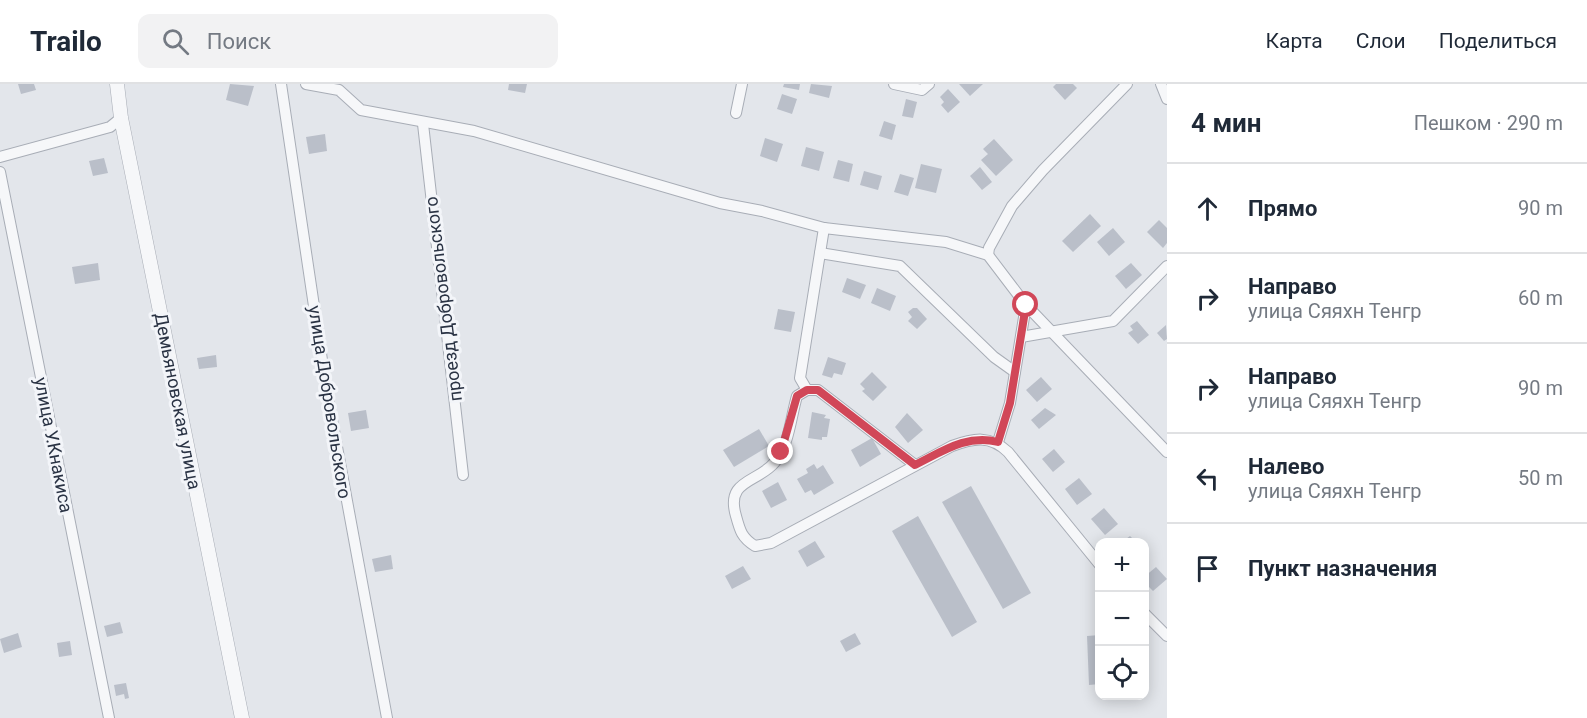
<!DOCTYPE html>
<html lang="ru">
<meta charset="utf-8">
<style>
:root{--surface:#fff;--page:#f2f2f3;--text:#1f2937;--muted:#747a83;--line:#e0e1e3}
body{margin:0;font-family:Roboto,sans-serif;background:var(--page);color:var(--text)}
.controls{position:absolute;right:18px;bottom:18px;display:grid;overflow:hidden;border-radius:12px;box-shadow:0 3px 15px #0003}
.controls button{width:54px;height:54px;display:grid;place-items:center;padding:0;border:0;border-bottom:2px solid var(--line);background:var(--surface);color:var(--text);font:30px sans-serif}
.stop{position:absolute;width:18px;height:18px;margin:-14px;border:4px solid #d14758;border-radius:50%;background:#fff}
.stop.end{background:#d14758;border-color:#fff;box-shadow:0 2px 6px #0008}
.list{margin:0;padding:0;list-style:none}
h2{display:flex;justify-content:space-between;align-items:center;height:78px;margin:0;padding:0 24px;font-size:26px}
h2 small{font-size:20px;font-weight:400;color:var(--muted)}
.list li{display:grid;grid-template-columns:39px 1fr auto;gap:18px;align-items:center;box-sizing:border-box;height:90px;padding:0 24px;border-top:2px solid var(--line)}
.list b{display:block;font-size:22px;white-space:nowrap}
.list p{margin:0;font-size:20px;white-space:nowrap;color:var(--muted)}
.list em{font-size:20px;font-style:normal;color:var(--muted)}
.icon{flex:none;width:33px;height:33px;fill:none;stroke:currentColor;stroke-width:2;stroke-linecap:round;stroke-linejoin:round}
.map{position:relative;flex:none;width:1167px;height:634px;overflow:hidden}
header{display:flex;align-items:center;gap:36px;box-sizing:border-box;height:84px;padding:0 30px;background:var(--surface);border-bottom:2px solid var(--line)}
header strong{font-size:28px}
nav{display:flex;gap:33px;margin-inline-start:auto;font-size:21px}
.search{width:420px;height:54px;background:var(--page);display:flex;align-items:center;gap:15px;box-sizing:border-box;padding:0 21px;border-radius:12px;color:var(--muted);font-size:22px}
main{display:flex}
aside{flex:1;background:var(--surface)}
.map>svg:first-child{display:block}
.building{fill:#babfc9}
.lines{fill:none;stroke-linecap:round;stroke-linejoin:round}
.minor-casing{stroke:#a8adb6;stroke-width:12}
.tertiary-casing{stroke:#a8adb6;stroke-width:15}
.minor{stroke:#f6f7f9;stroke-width:10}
.tertiary{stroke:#f6f7f9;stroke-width:14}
.route{stroke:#d14758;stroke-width:8}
.labels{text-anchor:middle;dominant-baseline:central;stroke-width:6;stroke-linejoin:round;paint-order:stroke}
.street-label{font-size:18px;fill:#2a3344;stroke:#f3f5f9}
</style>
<header>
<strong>Trailo</strong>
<div class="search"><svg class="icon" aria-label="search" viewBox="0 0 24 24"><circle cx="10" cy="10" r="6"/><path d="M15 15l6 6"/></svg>Поиск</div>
<nav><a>Карта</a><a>Слои</a><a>Поделиться</a></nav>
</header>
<main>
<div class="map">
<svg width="1167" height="634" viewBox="0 0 1167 634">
<rect width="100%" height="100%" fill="#e3e6eb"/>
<!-- building -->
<g class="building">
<polygon points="18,0 34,0 36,6 21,10"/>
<polygon points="230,0 254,2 248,22 226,16"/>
<polygon points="509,0 527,0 525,9 508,6"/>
<polygon points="784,0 800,0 799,6 783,3"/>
<polygon points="811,0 832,2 829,14 809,9"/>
<polygon points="959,0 983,0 970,12"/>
<polygon points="1056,0 1073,0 1077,4 1065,16 1053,3"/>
<polygon points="948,5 960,18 948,29 941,21 944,18 940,13"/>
<polygon points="782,10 797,15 792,30 777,25"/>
<polygon points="906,15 917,18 913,34 902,32"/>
<polygon points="884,37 896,41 892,56 879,52"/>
<polygon points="325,50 327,67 309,70 306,53"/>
<polygon points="765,54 783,60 777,78 760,72"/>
<polygon points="994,55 1013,76 996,92 981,76 988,70 983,65"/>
<polygon points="806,63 824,68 819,87 801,82"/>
<polygon points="104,74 108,89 93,92 89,77"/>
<polygon points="838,76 853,80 849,98 833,94"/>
<polygon points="921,80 942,85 936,109 915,104"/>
<polygon points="980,83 992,98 982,106 970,92"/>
<polygon points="864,87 882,92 878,106 860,101"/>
<polygon points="900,90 914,94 908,112 894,108"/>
<polygon points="1090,130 1101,142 1073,168 1062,157"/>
<polygon points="1159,136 1167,144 1167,159 1163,164 1147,148"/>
<polygon points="1113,144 1125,158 1109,172 1097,158"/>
<polygon points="98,179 100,196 75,200 72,183"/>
<polygon points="1131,179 1142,191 1126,205 1115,192"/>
<polygon points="847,194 866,201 860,215 842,208"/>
<polygon points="877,204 896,212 890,227 871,219"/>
<polygon points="913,224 917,224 927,235 917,245 908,237 912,233 908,228"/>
<polygon points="778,225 795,228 791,248 774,245"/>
<polygon points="1137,237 1149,251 1138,260 1128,249 1133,246 1130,242"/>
<polygon points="1166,241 1167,255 1164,257 1157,249"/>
<polygon points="216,271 217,283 199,285 197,274"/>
<polygon points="828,273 846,279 842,291 834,289 832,294 822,291"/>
<polygon points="872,288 887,303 873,317 862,307 865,305 860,300"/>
<polygon points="1041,293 1052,305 1037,318 1026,306"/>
<polygon points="1045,324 1056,331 1039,345 1031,336"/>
<polygon points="366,326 369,344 351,347 348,329"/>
<polygon points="812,328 826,331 824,334 830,335 827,353 822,353 822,356 808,354"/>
<polygon points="907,329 923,346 908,359 895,343"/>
<polygon points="759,345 769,362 734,383 723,366"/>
<polygon points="872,354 881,370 860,383 851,366"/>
<polygon points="1054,365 1065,378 1053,388 1042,375"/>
<polygon points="814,380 817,385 823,381 834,399 814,411 811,406 805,409 797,395 808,389 806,385"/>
<polygon points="1079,394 1092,410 1077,421 1065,405"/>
<polygon points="778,398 787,416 771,424 762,407"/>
<polygon points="971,402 1031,509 1003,525 942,418"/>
<polygon points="1104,424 1118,440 1105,451 1091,435"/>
<polygon points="918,432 977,538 952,553 892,447"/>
<polygon points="1130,452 1136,458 1122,458"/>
<polygon points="815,457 825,473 807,483 798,467"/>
<polygon points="391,471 393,485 375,488 372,475"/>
<polygon points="743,482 751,495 732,505 725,492"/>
<polygon points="1156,483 1167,495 1153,507 1144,498 1144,493"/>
<polygon points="120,538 123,549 107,553 104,542"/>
<polygon points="18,549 22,563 4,569 0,555"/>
<polygon points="855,549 861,560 846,568 840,557"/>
<polygon points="1100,551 1100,600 1089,601 1087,552"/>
<polygon points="70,557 72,571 59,573 57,559"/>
<polygon points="126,599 129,614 125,615 124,610 116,612 114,601"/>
</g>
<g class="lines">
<defs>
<g id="minor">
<polyline points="281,0 326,303 387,634"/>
<polyline points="306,0 339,6 361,26 474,47 720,119 762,127 824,144 946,158 988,171 1026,221 1167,368"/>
<polyline points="894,0 922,6 929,0"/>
<polyline points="1161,0 1167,15"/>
<polyline points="736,29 742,0"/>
<polyline points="423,40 463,391"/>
<polyline points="0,73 110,43 121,34"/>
<polyline points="0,88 109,634"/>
<polyline points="824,144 800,294 807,306 818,306 915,381"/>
<polyline points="820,169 900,182 994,273 1015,288"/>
<polyline points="988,171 989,164 1012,122 1043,86 1127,0"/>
<polyline points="1021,253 1113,237 1167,182"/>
<path d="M 807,306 L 797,312 C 791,332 789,362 775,378 C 758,399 725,395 736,432 C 740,447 742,454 755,462 L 771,459 L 952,362 C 974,354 990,351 1008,368 L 1100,481"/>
<polyline points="998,358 1010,319 1026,221"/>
<polyline points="1144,529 1167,552"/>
</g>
<polyline id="tertiary" points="117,0 121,34 242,634"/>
</defs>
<!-- minor casing -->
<use href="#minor" class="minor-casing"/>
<!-- tertiary casing -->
<use href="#tertiary" class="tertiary-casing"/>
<!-- minor -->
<use href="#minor" class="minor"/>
<!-- tertiary -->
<use href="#tertiary" class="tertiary"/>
</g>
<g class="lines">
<!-- route -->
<path class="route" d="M 781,368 L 797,312 L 807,306 L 818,306 L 915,381 C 943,367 967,350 998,358 L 1010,319 L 1026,221"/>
</g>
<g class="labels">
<!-- street labels -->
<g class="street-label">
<text transform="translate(443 215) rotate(-97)">проезд Добровольского</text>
<text transform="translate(178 317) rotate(79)">Демьяновская улица</text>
<text transform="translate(330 318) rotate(81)">улица Добровольского</text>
<text transform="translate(54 361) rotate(79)">улица У.Кнакиса</text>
</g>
</g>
</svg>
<div class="controls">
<button>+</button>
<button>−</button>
<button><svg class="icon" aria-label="locate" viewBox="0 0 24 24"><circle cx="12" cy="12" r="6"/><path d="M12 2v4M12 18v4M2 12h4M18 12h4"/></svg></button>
</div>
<div class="stop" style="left:1026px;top:221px"></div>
<div class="stop end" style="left:781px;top:368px"></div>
</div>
<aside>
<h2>4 мин<small>Пешком · 290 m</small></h2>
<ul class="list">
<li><svg class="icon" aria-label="ahead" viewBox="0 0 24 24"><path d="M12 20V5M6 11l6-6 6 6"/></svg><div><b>Прямо</b></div><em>90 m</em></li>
<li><svg class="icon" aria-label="right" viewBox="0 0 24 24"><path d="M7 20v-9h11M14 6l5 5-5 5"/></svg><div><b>Направо</b><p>улица Сяяхн Тенгр</p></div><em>60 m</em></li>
<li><svg class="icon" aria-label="right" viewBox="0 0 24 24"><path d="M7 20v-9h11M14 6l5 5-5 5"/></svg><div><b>Направо</b><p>улица Сяяхн Тенгр</p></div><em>90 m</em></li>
<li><svg class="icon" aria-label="left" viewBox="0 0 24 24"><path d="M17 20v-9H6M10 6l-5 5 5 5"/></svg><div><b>Налево</b><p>улица Сяяхн Тенгр</p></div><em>50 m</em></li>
<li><svg class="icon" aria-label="arrive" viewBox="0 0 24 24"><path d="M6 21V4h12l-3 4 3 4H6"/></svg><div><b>Пункт назначения</b></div></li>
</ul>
</aside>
</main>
